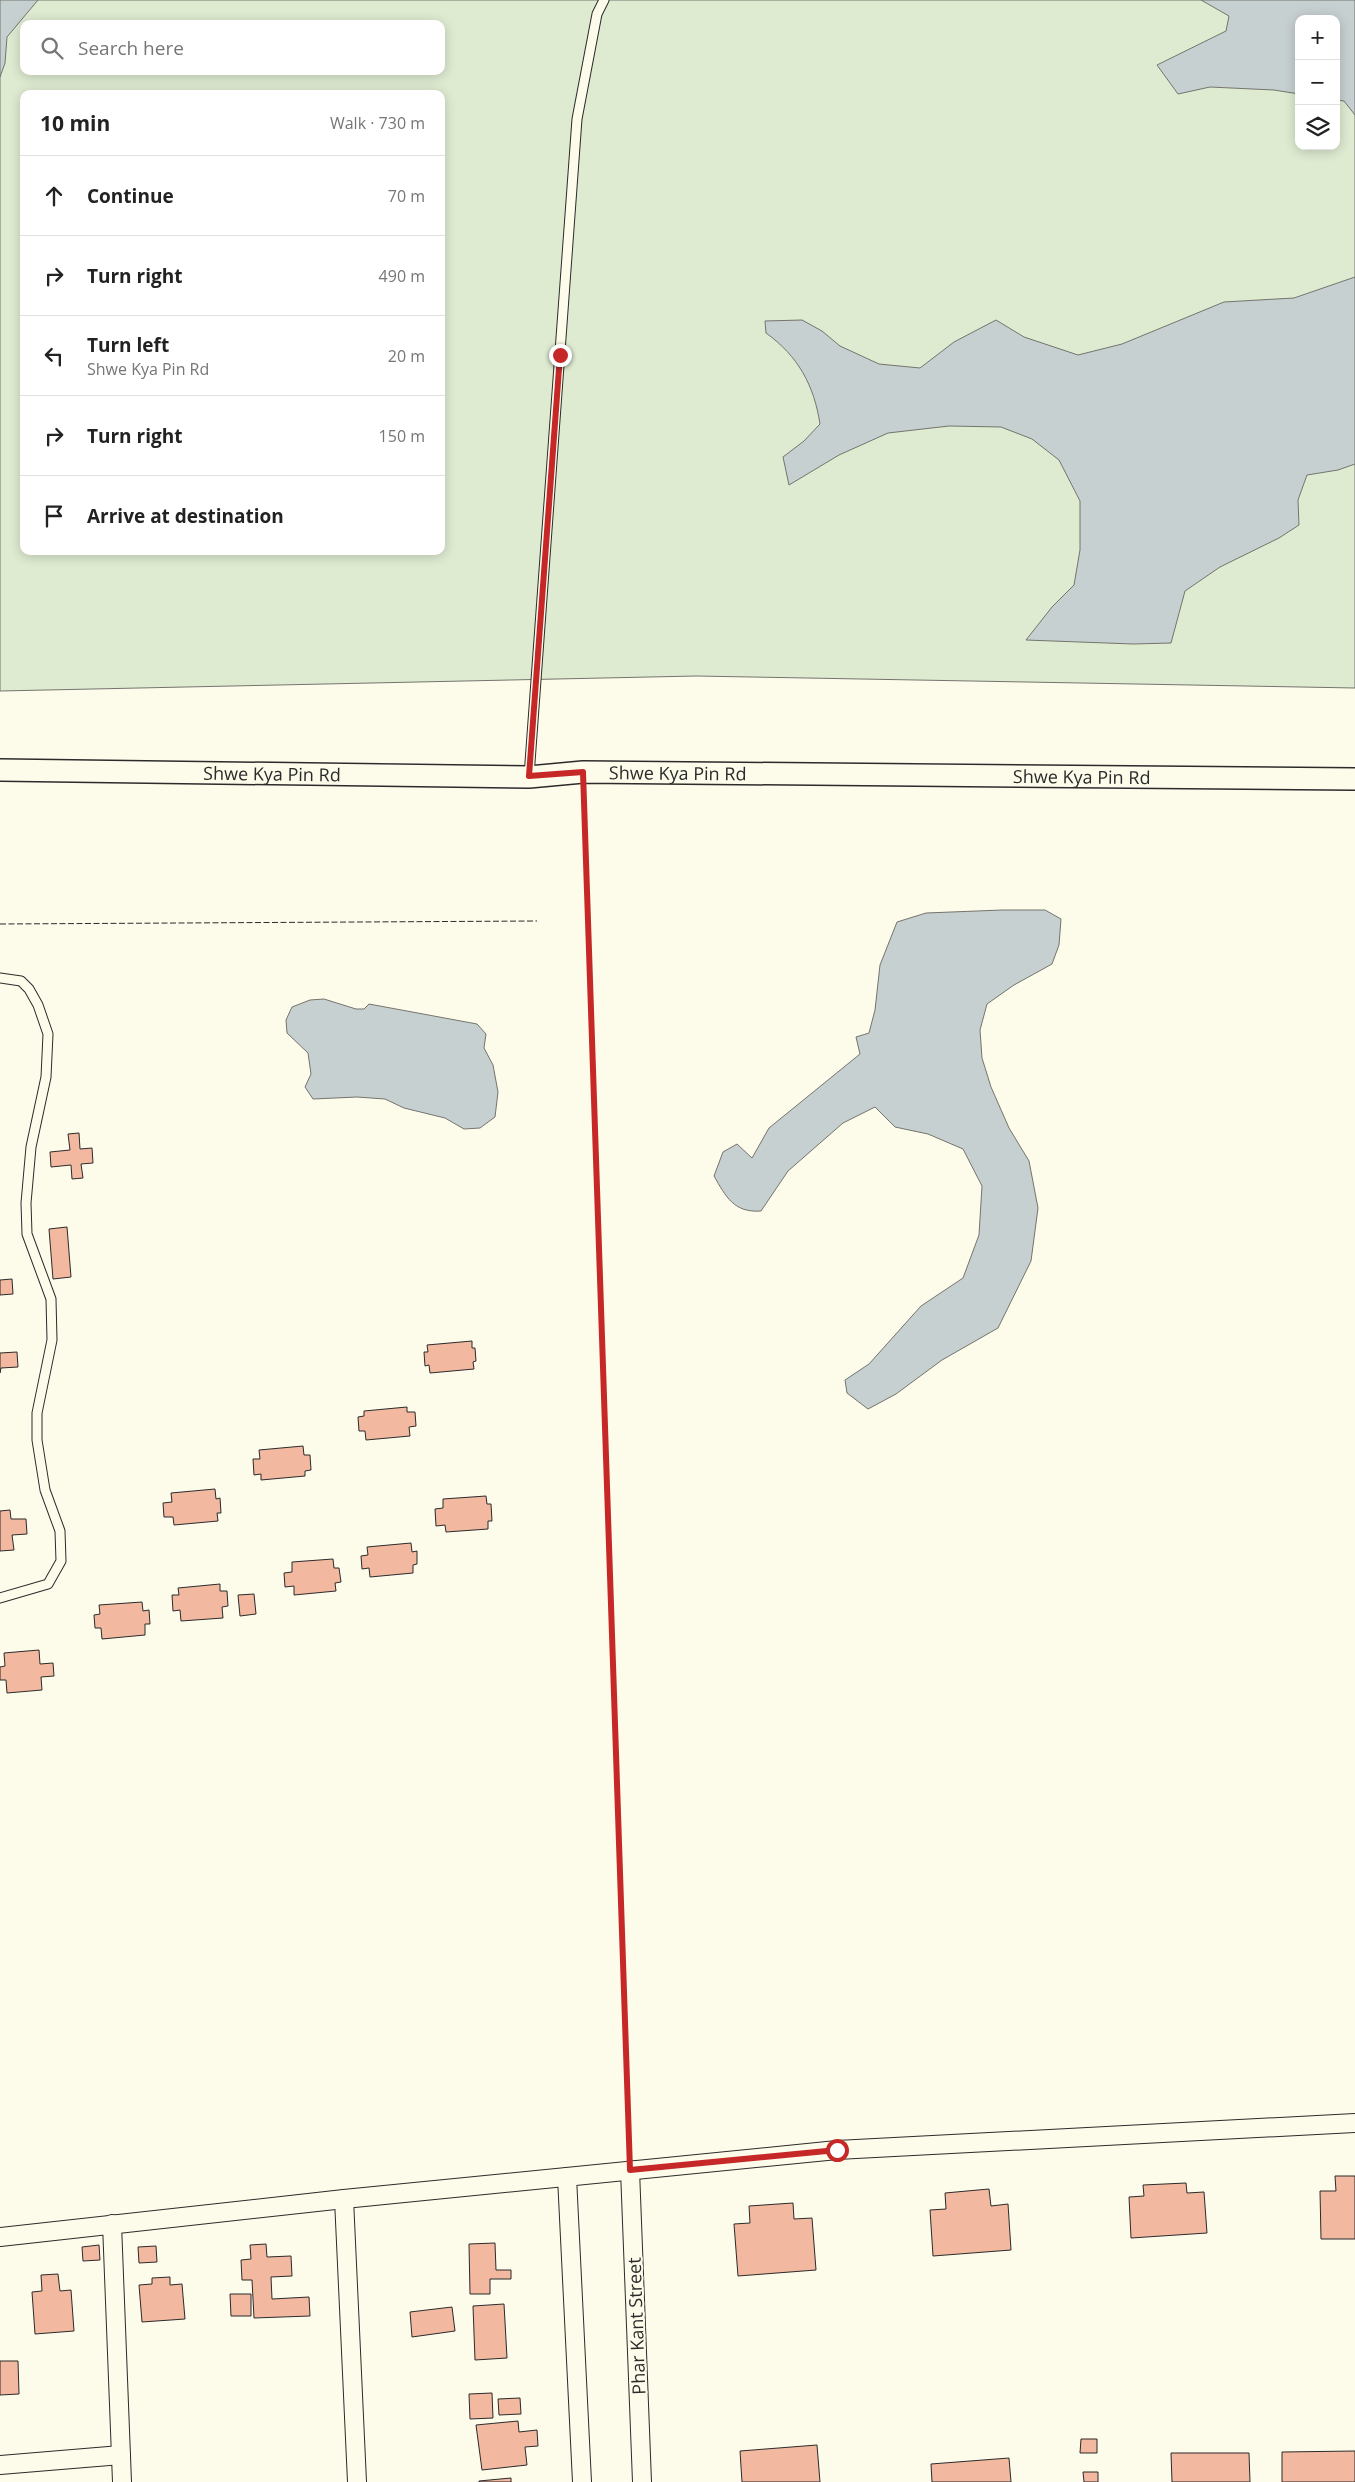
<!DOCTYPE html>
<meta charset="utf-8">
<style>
:root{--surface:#fff;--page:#f6f6f6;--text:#222;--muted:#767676;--line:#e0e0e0}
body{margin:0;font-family:"Open Sans",sans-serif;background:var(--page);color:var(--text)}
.controls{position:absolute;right:15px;top:15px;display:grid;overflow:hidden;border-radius:10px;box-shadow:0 2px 12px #0003}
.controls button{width:45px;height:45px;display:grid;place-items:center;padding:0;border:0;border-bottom:1px solid var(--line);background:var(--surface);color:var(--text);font:25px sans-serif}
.stop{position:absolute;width:15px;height:15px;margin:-11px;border:4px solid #c62828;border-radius:50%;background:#fff}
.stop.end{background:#c62828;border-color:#fff;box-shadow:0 1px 5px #0008}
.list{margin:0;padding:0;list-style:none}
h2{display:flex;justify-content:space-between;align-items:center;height:65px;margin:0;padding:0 20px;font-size:21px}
h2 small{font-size:16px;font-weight:400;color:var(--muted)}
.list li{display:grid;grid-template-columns:32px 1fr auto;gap:15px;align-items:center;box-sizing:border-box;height:80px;padding:0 20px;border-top:1px solid var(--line)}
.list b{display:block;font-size:19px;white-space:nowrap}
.list p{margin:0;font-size:16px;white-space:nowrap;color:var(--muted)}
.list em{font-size:16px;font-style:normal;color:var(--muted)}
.icon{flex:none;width:28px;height:28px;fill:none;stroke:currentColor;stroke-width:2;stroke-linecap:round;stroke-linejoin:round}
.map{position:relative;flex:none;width:1355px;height:2482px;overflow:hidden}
.search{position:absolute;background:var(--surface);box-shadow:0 2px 12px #0003;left:20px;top:20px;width:425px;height:55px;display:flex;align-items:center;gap:12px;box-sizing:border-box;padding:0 18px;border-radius:10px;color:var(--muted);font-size:19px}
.panel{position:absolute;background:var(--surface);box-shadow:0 2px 12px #0003;left:20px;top:90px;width:425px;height:465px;border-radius:10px}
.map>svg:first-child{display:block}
.green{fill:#deebd1;stroke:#74746e;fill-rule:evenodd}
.water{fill:#c7d0d0;stroke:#74746e}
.building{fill:#f2b8a0;stroke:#2b2b2b}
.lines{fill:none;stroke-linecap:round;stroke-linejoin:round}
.service-casing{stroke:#2b2b2b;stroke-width:11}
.minor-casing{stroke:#2b2b2b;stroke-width:20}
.tertiary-casing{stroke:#2b2b2b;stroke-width:24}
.path{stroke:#6a6964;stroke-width:3;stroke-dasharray:4 2.5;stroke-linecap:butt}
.service{stroke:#fdfbea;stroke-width:9}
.minor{stroke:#fdfbea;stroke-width:18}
.tertiary{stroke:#fdfbea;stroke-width:21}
.fence{stroke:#2b2b2b;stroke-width:1;stroke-dasharray:6 2.5;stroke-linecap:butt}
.route{stroke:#c62828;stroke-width:6}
.labels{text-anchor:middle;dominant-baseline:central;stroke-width:4;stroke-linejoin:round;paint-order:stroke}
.street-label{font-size:18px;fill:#2b2b2b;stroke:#fdfbea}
</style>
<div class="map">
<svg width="1355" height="2482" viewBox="0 0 1355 2482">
<rect width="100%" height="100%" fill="#fdfbea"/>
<!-- green -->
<path class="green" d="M 0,0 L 1355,0 L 1355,688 L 696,676 L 0,691 ZM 1299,19 L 1336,19 L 1336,146 L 1299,146 ZM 24,24 L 441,24 L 441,71 L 24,71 ZM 24,94 L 441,94 L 441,551 L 24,551 Z"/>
<!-- water -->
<g class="water">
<polygon points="0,0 38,0 7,37 5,63 0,77"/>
<polygon points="1201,0 1355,0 1355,115 1344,101 1336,100 1336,19 1299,19 1299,94 1274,90 1210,87 1178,94 1157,65 1226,31 1229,16"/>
<path d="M 1355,277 L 1355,464 L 1338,470 L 1307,475 L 1298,500 L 1299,525 L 1279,538 L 1220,567 L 1185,591 L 1171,643 L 1133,644 L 1026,640 L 1052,607 L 1074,585 L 1080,550 L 1080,501 L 1059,460 L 1032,439 L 1001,427 L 949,426 L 888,433 L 839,455 L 789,485 L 783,457 L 804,441 L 820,424 C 814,385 798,356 766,333 L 765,321 L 802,320 L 822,331 L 840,346 L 879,364 L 920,368 L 954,342 L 996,320 L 1024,337 L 1078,355 L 1122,344 L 1224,302 L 1294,298 Z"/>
<path d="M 1002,910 L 1045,910 L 1061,919 L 1059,945 L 1052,964 L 1014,985 L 987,1004 L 980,1030 L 982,1058 L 991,1087 L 1009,1128 L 1029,1161 L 1038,1208 L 1031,1261 L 998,1328 L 942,1360 L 896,1394 L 868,1409 L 847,1393 L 845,1380 L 869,1364 L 921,1306 L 963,1278 L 979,1235 L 982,1186 L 963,1149 L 928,1134 L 895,1127 L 875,1107 L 843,1123 L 788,1171 L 761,1211 C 734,1213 726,1197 714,1176 L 723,1152 L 737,1144 L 752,1158 L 769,1128 L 860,1054 L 856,1037 L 869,1033 L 875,1010 L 880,965 L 897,922 L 926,913 Z"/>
<polygon points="324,999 356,1009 364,1009 369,1004 477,1024 486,1034 484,1048 493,1065 498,1092 495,1117 480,1128 464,1129 445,1118 404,1108 385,1099 357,1097 313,1099 305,1087 311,1074 308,1053 287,1033 286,1020 292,1007 310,1000"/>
</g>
<!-- building -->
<g class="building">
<polygon points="79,1133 80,1149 92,1148 93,1163 81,1164 83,1178 72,1179 71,1165 51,1167 50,1152 70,1150 68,1134"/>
<polygon points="67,1227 71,1277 53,1279 49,1229"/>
<polygon points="12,1279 13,1294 0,1295 0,1280"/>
<polygon points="472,1341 472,1348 475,1348 476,1361 473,1362 474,1369 430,1373 429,1365 425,1366 424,1352 428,1352 427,1345"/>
<polygon points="17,1352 18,1367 1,1368 0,1373 0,1353"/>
<polygon points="407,1407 407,1412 415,1412 416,1426 409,1427 410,1436 366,1440 365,1431 359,1431 358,1417 364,1416 364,1411"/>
<polygon points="303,1446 304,1455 310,1455 311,1470 305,1471 305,1476 261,1480 261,1474 254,1475 253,1459 260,1459 259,1450"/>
<polygon points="215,1489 216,1499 220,1498 221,1513 217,1513 218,1521 174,1525 173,1517 164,1517 163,1503 172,1502 171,1493"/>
<polygon points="486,1496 487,1504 491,1504 492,1521 488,1521 488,1529 446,1532 445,1525 436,1526 435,1509 443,1508 443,1499"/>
<polygon points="10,1510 11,1519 26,1519 27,1534 12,1535 14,1550 0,1551 0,1511"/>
<polygon points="411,1543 412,1552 417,1551 417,1564 413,1565 413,1573 370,1577 369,1568 362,1569 361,1556 368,1555 367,1547"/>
<polygon points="333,1559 334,1568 339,1568 341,1582 335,1583 336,1591 294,1595 294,1586 285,1587 284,1573 292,1572 292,1562"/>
<polygon points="220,1584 220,1591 227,1591 228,1606 222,1607 223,1618 181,1621 180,1610 173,1611 172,1595 179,1595 178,1588"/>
<polygon points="254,1594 256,1614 240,1616 238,1595"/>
<polygon points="142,1602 143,1611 149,1610 150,1624 145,1624 145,1635 102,1639 101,1628 95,1628 94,1615 100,1614 99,1605"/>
<polygon points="39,1650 40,1664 53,1663 54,1676 41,1677 42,1690 7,1693 6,1680 0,1680 0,1667 5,1666 4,1653"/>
<polygon points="1335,2176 1355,2176 1355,2239 1321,2239 1320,2191 1336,2191"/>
<polygon points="1186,2183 1187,2193 1204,2192 1207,2233 1131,2238 1129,2197 1144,2196 1143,2185"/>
<polygon points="989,2189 991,2206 1008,2204 1011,2250 933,2256 930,2210 946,2209 945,2193"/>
<polygon points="793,2203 794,2219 812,2218 816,2270 738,2276 734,2224 750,2223 749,2206"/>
<polygon points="495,2243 496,2270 511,2270 511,2279 490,2279 490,2294 470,2294 469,2244"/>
<polygon points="266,2244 267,2257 291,2256 292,2276 271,2277 272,2299 309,2297 310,2316 254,2318 252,2280 242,2280 241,2260 251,2259 250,2245"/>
<polygon points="99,2245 100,2260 83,2261 82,2247"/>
<polygon points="156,2246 157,2262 139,2263 138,2247"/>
<polygon points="58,2274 60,2291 71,2290 74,2331 35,2334 32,2292 42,2291 41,2275"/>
<polygon points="170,2277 170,2285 182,2284 185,2319 142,2322 139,2285 152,2284 152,2278"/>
<polygon points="230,2294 251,2294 251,2316 231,2316"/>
<polygon points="504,2304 507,2358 475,2360 473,2306"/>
<polygon points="452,2307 455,2331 412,2337 410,2312"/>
<polygon points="0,2361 18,2361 19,2394 0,2395"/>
<polygon points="492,2393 493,2418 470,2419 469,2394"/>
<polygon points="520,2398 521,2414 499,2415 498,2399"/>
<polygon points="518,2421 519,2432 537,2430 538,2446 525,2447 527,2465 482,2470 476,2425"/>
<polygon points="1081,2439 1097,2439 1097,2453 1080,2453"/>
<polygon points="817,2445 820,2482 742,2482 740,2451"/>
<polygon points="1355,2451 1355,2482 1282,2482 1282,2452"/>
<polygon points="1171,2453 1249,2453 1250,2482 1172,2482"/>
<polygon points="1009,2458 1011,2482 932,2482 931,2464"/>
<polygon points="1083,2472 1098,2472 1098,2482 1084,2482"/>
<polygon points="511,2478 511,2482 479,2482 479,2481"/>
</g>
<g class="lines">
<defs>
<g id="service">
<polyline points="529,776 577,119 597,14 604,0"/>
<polyline points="0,978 21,981 29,989 38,1005 48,1034 46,1077 31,1147 26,1203 27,1234 51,1299 52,1340 37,1413 37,1440 45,1490 60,1531 61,1561 48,1584 0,1598"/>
</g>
<g id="minor">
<polyline points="630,2170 642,2482"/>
<polyline points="567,2177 582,2482"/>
<polyline points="344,2199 357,2482"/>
<polyline points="112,2224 122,2482"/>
<polyline points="0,2237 344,2199 837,2150 1355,2123"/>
<polyline points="0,2465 121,2455"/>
</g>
<g id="tertiary">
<path id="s1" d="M 0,770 L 529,777 L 583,772 L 1355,779"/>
</g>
</defs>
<!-- service casing -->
<use href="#service" class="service-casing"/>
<!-- minor casing -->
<use href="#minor" class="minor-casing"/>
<!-- tertiary casing -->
<use href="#tertiary" class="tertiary-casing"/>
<!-- path -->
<polyline class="path" points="584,792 629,2152"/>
<!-- service -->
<use href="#service" class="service"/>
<!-- minor -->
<use href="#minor" class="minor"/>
<!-- tertiary -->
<use href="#tertiary" class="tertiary"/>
<!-- fence -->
<polyline class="fence" points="0,924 537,921"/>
</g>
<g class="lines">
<!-- route -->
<polyline class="route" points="560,355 529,776 583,772 630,2170 837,2150"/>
</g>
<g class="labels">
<!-- street labels -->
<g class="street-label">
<text stroke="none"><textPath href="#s1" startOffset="272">Shwe Kya Pin Rd</textPath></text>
<text stroke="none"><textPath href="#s1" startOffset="678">Shwe Kya Pin Rd</textPath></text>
<text stroke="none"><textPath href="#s1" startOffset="1082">Shwe Kya Pin Rd</textPath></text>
<text transform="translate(636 2326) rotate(-92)">Phar Kant Street</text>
</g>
</g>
</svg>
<div class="controls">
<button>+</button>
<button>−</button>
<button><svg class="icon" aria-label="layers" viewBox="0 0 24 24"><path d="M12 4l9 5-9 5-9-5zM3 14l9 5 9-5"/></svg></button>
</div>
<div class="stop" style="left:837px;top:2150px"></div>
<div class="stop end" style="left:560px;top:355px"></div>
<div class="search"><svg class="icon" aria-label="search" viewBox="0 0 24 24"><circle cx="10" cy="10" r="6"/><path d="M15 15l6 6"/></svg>Search here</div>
<section class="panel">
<h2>10 min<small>Walk · 730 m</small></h2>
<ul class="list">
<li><svg class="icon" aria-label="ahead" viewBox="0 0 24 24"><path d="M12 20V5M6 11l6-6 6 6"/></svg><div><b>Continue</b></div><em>70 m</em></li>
<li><svg class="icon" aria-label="right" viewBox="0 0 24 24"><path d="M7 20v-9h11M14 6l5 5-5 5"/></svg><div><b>Turn right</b></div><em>490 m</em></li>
<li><svg class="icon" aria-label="left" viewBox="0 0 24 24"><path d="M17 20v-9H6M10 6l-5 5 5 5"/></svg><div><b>Turn left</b><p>Shwe Kya Pin Rd</p></div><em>20 m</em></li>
<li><svg class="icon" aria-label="right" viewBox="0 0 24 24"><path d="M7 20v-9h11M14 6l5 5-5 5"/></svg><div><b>Turn right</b></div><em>150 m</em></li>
<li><svg class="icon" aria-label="arrive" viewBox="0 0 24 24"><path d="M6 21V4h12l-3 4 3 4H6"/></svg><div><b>Arrive at destination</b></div></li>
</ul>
</section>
</div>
